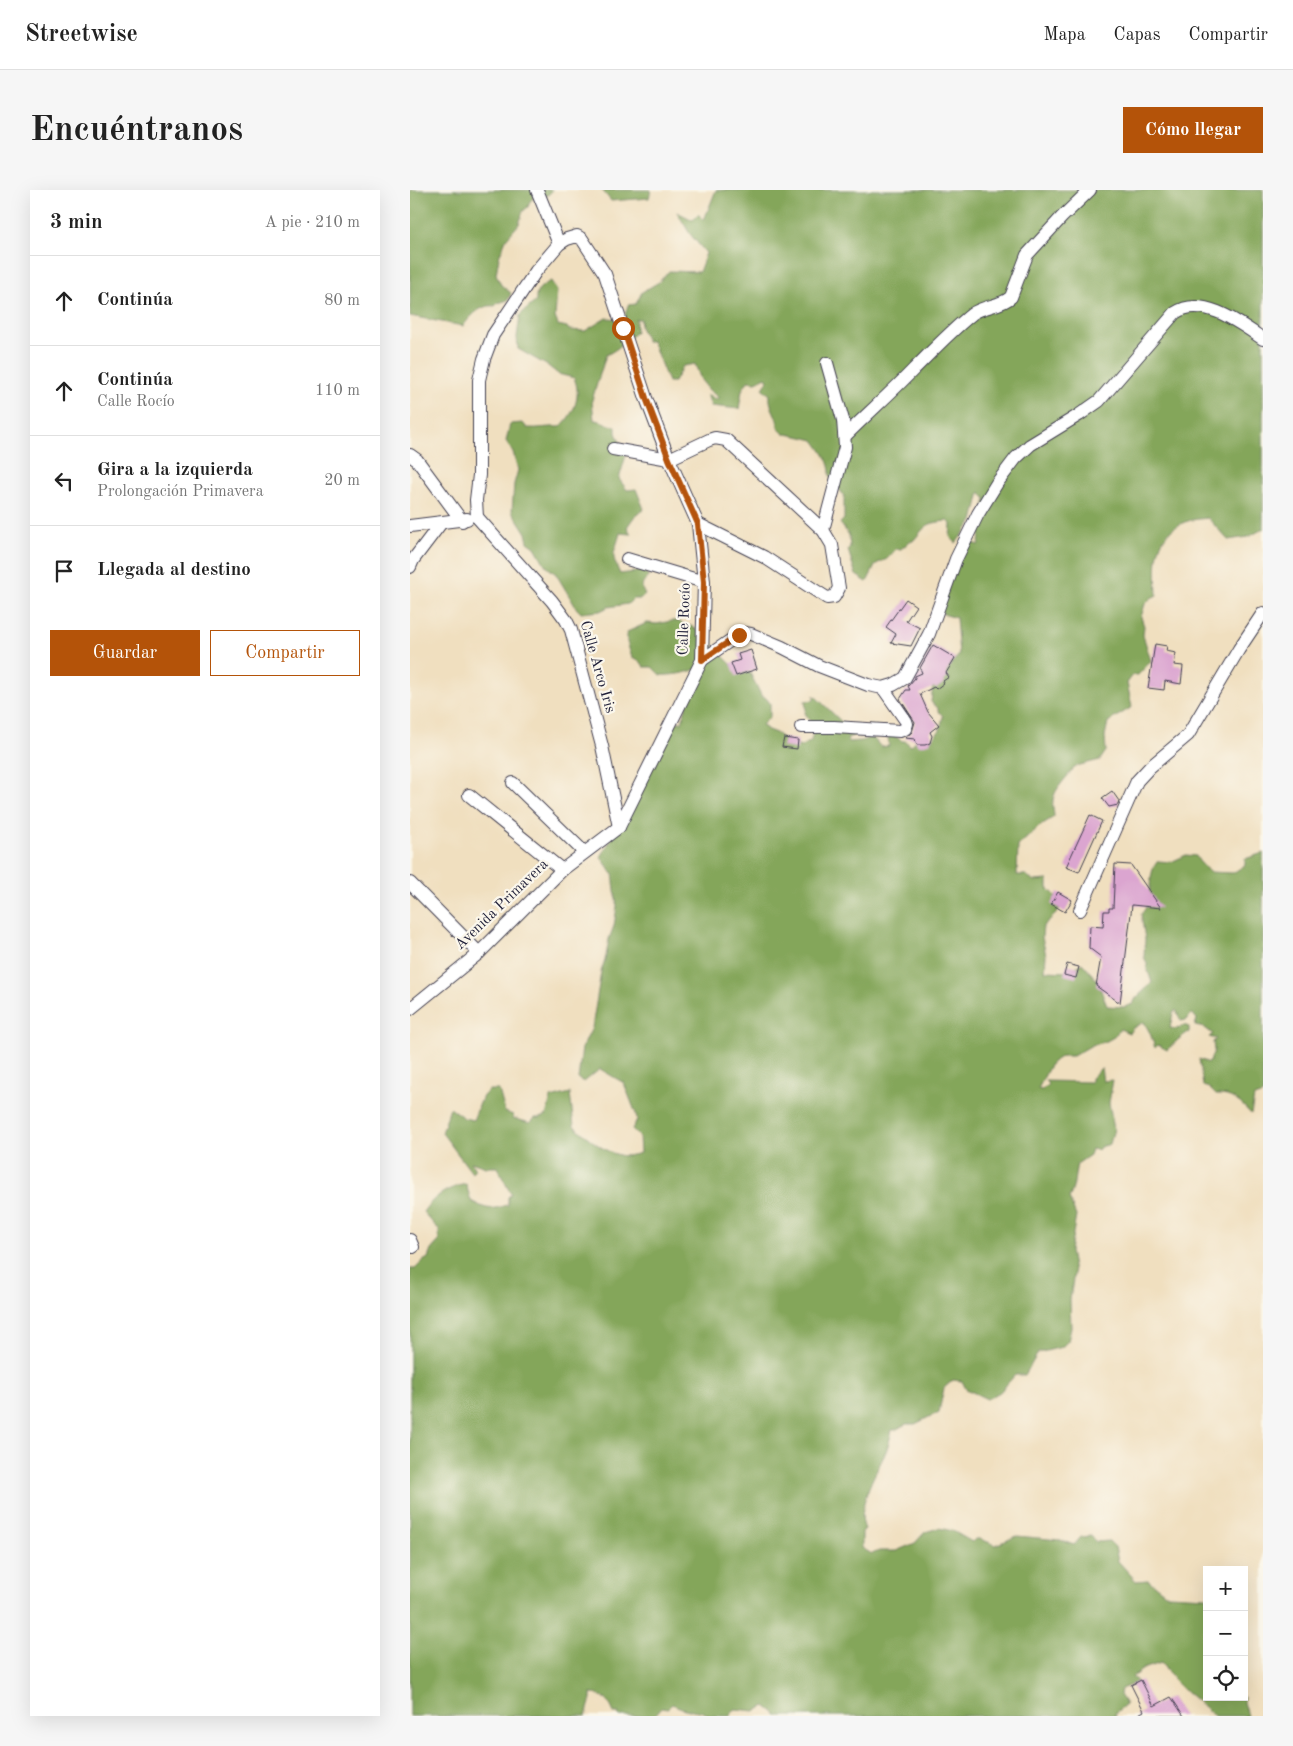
<!DOCTYPE html>
<html lang="es">
<meta charset="utf-8">
<style>
:root{--surface:#fff;--page:#f6f6f6;--text:#222;--muted:#767676;--line:#e0e0e0;--accent:#b45309}
body{margin:0;font-family:"Old Standard TT",serif;background:var(--page);color:var(--text)}
.controls{position:absolute;right:15px;bottom:15px;display:grid;overflow:hidden;border-radius:0px;box-shadow:0 5px 20px #0002}
.controls button{width:45px;height:45px;display:grid;place-items:center;padding:0;border:0;border-bottom:1px solid var(--line);background:var(--surface);color:var(--text);font:25px sans-serif}
.stop{position:absolute;width:15px;height:15px;margin:-11px;border:4px solid #b45309;border-radius:50%;background:#fff}
.stop.end{background:#b45309;border-color:#fff;box-shadow:0 1px 5px #0008}
.list{margin:0;padding:0;list-style:none}
h2{display:flex;justify-content:space-between;align-items:center;height:65px;margin:0;padding:0 20px;font-size:21px}
h2 small{font-size:16px;font-weight:400;color:var(--muted)}
.list li{display:grid;grid-template-columns:32px 1fr auto;gap:15px;align-items:center;box-sizing:border-box;height:90px;padding:0 20px;border-top:1px solid var(--line)}
.list b{display:block;font-size:19px;white-space:nowrap}
.list p{margin:0;font-size:16px;white-space:nowrap;color:var(--muted)}
.list em{font-size:16px;font-style:normal;color:var(--muted)}
.actions{display:flex;gap:10px;padding:15px 20px}
.actions a{flex:1;padding:11px 0;border:1px solid var(--accent);border-radius:0px;text-align:center;font-size:18px;color:var(--accent)}
.actions .main{background:var(--accent);color:#fff}
.icon{flex:none;width:28px;height:28px;fill:none;stroke:currentColor;stroke-width:2;stroke-linecap:round;stroke-linejoin:round}
.map{position:relative;flex:none;width:853px;height:1526px;overflow:hidden;border-radius:0px}
header{display:flex;align-items:center;gap:30px;box-sizing:border-box;height:70px;padding:0 25px;background:var(--surface);border-bottom:1px solid var(--line)}
header strong{font-size:24px}
nav{display:flex;gap:28px;margin-inline-start:auto;font-size:18px}
.intro{display:flex;align-items:center;justify-content:space-between;box-sizing:border-box;height:120px;padding:0 30px}
h1{margin:0;font-size:35px}
.button{padding:12px 22px;border-radius:0px;background:var(--accent);color:#fff;font-size:18px;font-weight:700}
main{display:flex;gap:30px;padding:0 30px}
aside{flex:1;background:var(--surface);border-radius:0px;box-shadow:0 5px 20px #0002}
.map>svg:first-child{display:block}
.forest{fill:#84a65a;stroke:#53644a}
.building{fill:#dba5d0}
.lines{fill:none;stroke-linecap:round;stroke-linejoin:round}
.minor-casing{stroke:#413e4f;stroke-width:14}
.minor{stroke:#fff;stroke-width:12}
.route{stroke:#b45309;stroke-width:6}
.labels{text-anchor:middle;dominant-baseline:central;stroke-width:4.5;stroke-linejoin:round;paint-order:stroke}
.street-label{font-size:15px;fill:#22223b;stroke:#fbf7ec}
</style>
<header>
<strong>Streetwise</strong>
<nav><a>Mapa</a><a>Capas</a><a>Compartir</a></nav>
</header>
<div class="intro"><h1>Encuéntranos</h1><a class="button">Cómo llegar</a></div>
<main>
<aside>
<h2>3 min<small>A pie · 210 m</small></h2>
<ul class="list">
<li><svg class="icon" aria-label="ahead" viewBox="0 0 24 24"><path d="M12 20V5M6 11l6-6 6 6"/></svg><div><b>Continúa</b></div><em>80 m</em></li>
<li><svg class="icon" aria-label="ahead" viewBox="0 0 24 24"><path d="M12 20V5M6 11l6-6 6 6"/></svg><div><b>Continúa</b><p>Calle Rocío</p></div><em>110 m</em></li>
<li><svg class="icon" aria-label="left" viewBox="0 0 24 24"><path d="M17 20v-9H6M10 6l-5 5 5 5"/></svg><div><b>Gira a la izquierda</b><p>Prolongación Primavera</p></div><em>20 m</em></li>
<li><svg class="icon" aria-label="arrive" viewBox="0 0 24 24"><path d="M6 21V4h12l-3 4 3 4H6"/></svg><div><b>Llegada al destino</b></div></li>
</ul>
<div class="actions"><a class="main">Guardar</a><a>Compartir</a></div>
</aside>
<div class="map">
<svg width="853" height="1526" viewBox="0 0 853 1526">
<rect width="100%" height="100%" fill="#fbf7ec"/>
<filter id="ink" filterUnits="userSpaceOnUse"><feTurbulence type="fractalNoise" baseFrequency=".02" numOctaves="2"/><feDisplacementMap in="SourceGraphic" scale="10" xChannelSelector="R" yChannelSelector="G"/><feConvolveMatrix kernelMatrix="1 2 1 2 8 2 1 2 1" color-interpolation-filters="sRGB"/></filter>
<filter id="wash" filterUnits="userSpaceOnUse"><feTurbulence type="fractalNoise" baseFrequency=".0096" numOctaves="4" result="noise"/><feDisplacementMap in="SourceGraphic" scale="20" xChannelSelector="R" yChannelSelector="G"/><feGaussianBlur stdDeviation="1.12" result="paint"/><feColorMatrix in="noise" values="0 0 0 0 0 0 0 0 0 0 0 0 0 0 0 0 0 1.4 0 .05"/><feComposite in="paint" operator="in"/></filter>
<g filter="url(#wash)">
<rect width="100%" height="100%" fill="#f0dfbf"/>
<!-- forest -->
<g class="forest">
<path d="M 0,0 L 143,0 L 138,5 L 125,7 L 120,11 L 118,17 L 113,21 L 109,34 L 96,49 L 89,67 L 86,84 L 91,95 L 101,103 L 98,110 L 88,113 L 85,116 C 71,114 61,126 53,136 L 0,126 Z"/>
<polygon points="192,0 241,0 239,8 201,11"/>
<path d="M 306,0 L 853,0 L 853,339 L 838,347 L 818,350 L 798,328 C 791,329 782,329 775,332 C 742,346 746,374 747,405 L 741,408 L 735,414 L 731,427 L 734,436 L 733,445 L 741,471 L 728,485 L 723,485 L 717,493 L 722,517 L 698,532 L 695,546 L 696,561 L 690,570 L 666,576 C 659,585 644,599 643,610 C 642,616 644,622 644,627 L 631,635 L 608,656 L 607,685 L 616,685 L 624,691 L 638,690 L 638,698 L 649,709 L 649,721 L 633,736 L 632,747 L 636,765 L 635,781 L 659,782 L 672,773 L 687,790 L 697,816 L 714,817 L 723,814 L 726,808 L 742,793 L 737,778 L 737,773 L 734,767 L 735,749 L 731,724 C 745,711 735,685 748,671 L 761,672 L 776,665 L 786,666 L 789,671 L 799,682 L 823,683 L 835,675 L 835,669 L 853,663 L 853,904 L 844,907 L 841,924 C 830,912 822,904 806,905 L 799,898 L 793,896 L 789,869 L 799,873 L 804,861 L 803,852 L 806,849 L 799,847 L 803,844 L 795,838 L 785,836 L 787,829 L 782,823 L 777,830 L 771,831 L 766,820 L 763,823 L 760,838 L 767,839 L 774,835 L 779,837 L 779,842 C 771,846 764,854 757,860 L 748,855 L 745,858 L 740,843 L 734,832 L 723,838 L 719,843 L 710,839 L 704,847 L 695,852 L 682,855 L 663,866 L 652,866 L 641,873 L 628,899 L 632,900 L 638,894 L 635,891 L 681,892 L 681,888 L 691,878 L 693,891 L 703,890 L 699,913 L 704,939 L 700,954 L 690,957 L 688,960 L 682,959 L 680,965 L 667,974 C 664,986 665,998 659,1008 L 666,1026 L 660,1061 L 664,1083 L 660,1109 L 661,1138 L 658,1151 L 652,1157 L 628,1163 L 615,1185 L 605,1185 L 590,1202 L 577,1209 L 556,1199 L 552,1191 L 543,1190 L 534,1198 L 529,1222 L 505,1234 L 496,1234 L 485,1240 L 482,1240 C 480,1248 478,1258 474,1266 C 465,1284 445,1319 455,1339 L 452,1342 L 452,1358 L 462,1364 L 469,1361 L 486,1361 L 505,1353 L 515,1342 L 529,1338 L 543,1341 L 562,1352 L 565,1349 L 570,1349 L 586,1355 L 607,1346 L 650,1350 L 664,1355 L 671,1347 L 681,1346 L 686,1352 L 699,1351 L 705,1357 L 708,1371 L 726,1391 L 738,1390 L 758,1405 L 797,1407 L 797,1507 L 834,1507 L 834,1512 L 838,1526 L 805,1526 L 769,1496 L 751,1473 L 733,1479 L 722,1487 L 728,1492 L 711,1499 L 710,1505 L 716,1514 L 705,1523 L 706,1526 L 366,1526 L 365,1523 L 356,1516 L 345,1521 L 325,1519 L 320,1526 L 299,1526 C 293,1520 287,1521 279,1520 C 273,1519 267,1516 262,1514 L 258,1518 L 252,1517 L 244,1526 L 208,1526 L 209,1523 L 204,1523 C 199,1512 195,1504 181,1504 L 181,1509 L 176,1526 L 0,1526 L 0,1079 L 5,1079 L 13,1071 L 18,1068 L 21,1060 L 29,1051 L 29,1040 L 13,1022 C 24,1006 37,998 56,994 L 61,1011 C 69,1015 76,1020 85,1018 C 90,1018 93,1015 98,1015 L 98,1007 L 101,1004 L 87,977 L 76,977 L 61,972 L 65,980 L 62,983 L 32,943 L 40,918 L 54,928 L 63,930 L 73,906 L 79,900 L 89,900 L 95,922 L 103,925 L 103,928 L 120,933 L 125,928 L 130,928 L 136,925 L 141,908 L 160,903 L 164,936 C 178,947 192,961 209,965 C 216,967 223,965 230,963 L 229,946 L 222,939 L 227,930 L 226,924 L 214,893 L 190,879 L 174,892 L 168,889 L 172,858 L 182,838 L 191,782 L 196,766 L 199,749 L 204,736 L 207,716 L 203,684 L 191,667 L 267,532 L 272,532 L 286,479 C 278,483 259,486 250,485 L 242,477 L 234,477 L 231,472 L 222,468 L 217,452 L 217,442 L 237,433 L 247,434 L 261,431 L 267,431 L 278,436 L 281,436 L 298,446 L 303,456 L 326,479 L 340,483 L 352,507 L 355,507 L 360,513 L 360,527 L 352,535 L 358,540 L 366,543 L 379,553 L 391,557 L 401,551 L 402,546 L 404,543 L 401,532 L 395,523 L 396,518 L 395,511 L 404,510 L 404,505 L 445,545 L 437,548 L 439,552 L 451,551 L 462,547 L 471,557 L 479,556 L 478,546 L 480,543 L 492,551 L 495,551 L 501,556 L 510,546 L 520,551 L 530,540 L 533,526 L 528,521 L 528,518 L 521,512 L 523,496 L 549,465 L 546,428 L 533,424 L 528,415 L 558,348 L 562,353 L 569,355 L 571,329 L 576,309 L 570,302 L 563,331 L 546,353 L 540,347 L 541,334 L 538,331 C 515,333 517,335 503,351 L 500,351 L 491,359 L 486,359 L 477,369 L 466,374 L 457,392 L 446,385 L 438,360 L 440,358 L 439,345 L 430,333 L 434,329 L 434,306 L 420,286 C 421,272 412,261 404,250 C 396,248 380,244 374,244 L 368,238 C 369,226 358,217 360,205 L 353,199 L 358,190 L 356,187 L 346,192 L 338,191 L 332,200 L 329,219 L 301,216 L 297,204 L 305,209 L 309,208 L 299,200 L 291,190 L 285,174 L 273,176 L 264,192 L 258,192 L 242,151 L 237,151 L 230,137 L 231,129 L 226,129 L 226,142 C 217,151 207,160 196,165 L 182,210 L 184,230 C 192,230 198,236 206,236 L 206,243 L 216,265 L 209,289 L 217,300 L 226,299 L 234,319 L 224,327 L 217,337 L 221,344 L 210,343 C 204,366 200,362 210,384 L 233,381 L 239,386 C 233,394 229,395 235,405 L 231,409 L 223,409 L 218,414 L 198,417 L 190,421 L 171,423 L 167,419 L 146,384 L 136,376 L 125,357 L 118,352 L 116,343 L 102,321 L 104,294 L 108,280 L 103,262 L 96,251 L 100,234 L 113,233 L 117,238 C 128,239 139,236 150,237 C 164,224 172,206 164,188 L 148,184 L 138,176 L 108,159 L 107,147 L 110,125 L 126,111 C 125,99 132,96 141,91 L 147,101 L 145,127 L 148,135 L 157,137 L 159,140 L 175,141 L 196,128 L 214,129 L 218,115 L 226,114 L 232,102 L 249,92 L 259,81 L 289,82 L 296,63 L 280,44 L 267,22 L 283,30 L 288,24 L 294,30 Z"/>
</g>
<g id="blocks">
<!-- building -->
<g class="building">
<polygon points="496,409 506,416 496,431 510,438 501,456 481,453 486,444 476,437"/>
<polygon points="745,454 757,456 756,461 766,463 764,475 773,476 771,494 755,491 754,500 738,498"/>
<polygon points="523,455 545,468 536,483 539,487 533,491 534,493 526,499 524,497 510,504 518,522 529,535 520,542 522,546 520,553 515,555 507,555 505,549 495,548 502,542 505,532 490,509 496,500 500,500 498,496 505,488 505,486 512,483 510,478"/>
<polygon points="341,460 347,479 326,486 321,473 330,470 328,464"/>
<polygon points="374,548 388,550 387,559 372,557"/>
<polygon points="702,601 709,611 708,615 699,617 692,608"/>
<polygon points="680,625 692,631 669,682 656,677"/>
<polygon points="705,674 721,675 751,718 722,715 710,813 686,796 691,767 679,758 680,736 693,737 694,721 699,721 699,718 703,718"/>
<polygon points="648,702 662,710 655,722 641,714"/>
<polygon points="657,774 669,777 666,788 654,785"/>
<polygon points="731,1490 744,1516 761,1507 774,1526 725,1526 734,1521 721,1495"/>
</g>
</g>
</g>
<g filter="url(#ink)">
<use href="#blocks" fill-opacity="0" stroke="#413e4f" stroke-width="1"/>
<g class="lines">
<defs>
<g id="minor">
<polyline points="127,0 149,54"/>
<path d="M 435,246 C 458,223 482,202 504,179 C 523,160 541,141 562,124 C 574,115 590,117 601,107 L 617,65 L 652,27 L 680,0"/>
<polyline points="203,259 259,269"/>
<polyline points="0,265 7,270 52,331"/>
<polyline points="259,269 299,250 305,248 316,250 413,340 422,355 429,398 424,407 417,408 354,367 288,334"/>
<polyline points="67,327 142,411 156,430 161,440 192,556 209,637"/>
<polyline points="0,336 57,329"/>
<polyline points="413,340 435,257 433,230 417,173"/>
<polyline points="217,369 294,392"/>
<polyline points="0,377 3,370 31,333"/>
<path d="M 292,470 L 324,448 L 334,443 L 341,444 L 372,457 L 409,476 L 458,495 L 473,498 L 483,495 L 495,488 L 519,444 L 546,369 L 568,324 L 587,293 L 606,268 L 620,255 L 669,225 L 689,211 L 765,123 C 792,104 831,134 853,149"/>
<polyline points="391,537 424,537 490,541 495,539 497,534 496,531 473,498"/>
<polyline points="103,593 174,662"/>
<polyline points="59,605 152,680"/>
<polyline points="0,693 69,763"/>
<polyline points="670,720 727,591 740,577 778,545 829,459 853,423"/>
<polyline points="0,819 69,763 152,680 209,637 292,470 294,392 288,334 259,269 236,208 195,84 172,49 167,46 157,49 149,54 126,81 83,145 74,169 69,190 69,285 66,310 67,327"/>
<polyline points="0,1050 3,1057"/>
</g>
</defs>
<!-- minor casing -->
<use href="#minor" class="minor-casing"/>
<!-- minor -->
<use href="#minor" class="minor"/>
</g>
</g>
<g class="lines" filter="url(#ink)">
<!-- route -->
<polyline class="route" points="213,138 236,208 259,269 288,334 294,392 292,470 329,445"/>
</g>
<g class="labels">
<!-- street labels -->
<g class="street-label">
<text transform="translate(275 429) rotate(-88)">Calle Rocío</text>
<text transform="translate(187 477) rotate(74)">Calle Arco Iris</text>
<text transform="translate(92 715) rotate(-44)">Avenida Primavera</text>
</g>
</g>
</svg>
<div class="controls">
<button>+</button>
<button>−</button>
<button><svg class="icon" aria-label="locate" viewBox="0 0 24 24"><circle cx="12" cy="12" r="6"/><path d="M12 2v4M12 18v4M2 12h4M18 12h4"/></svg></button>
</div>
<div class="stop" style="left:213px;top:138px"></div>
<div class="stop end" style="left:329px;top:445px"></div>
</div>
</main>
